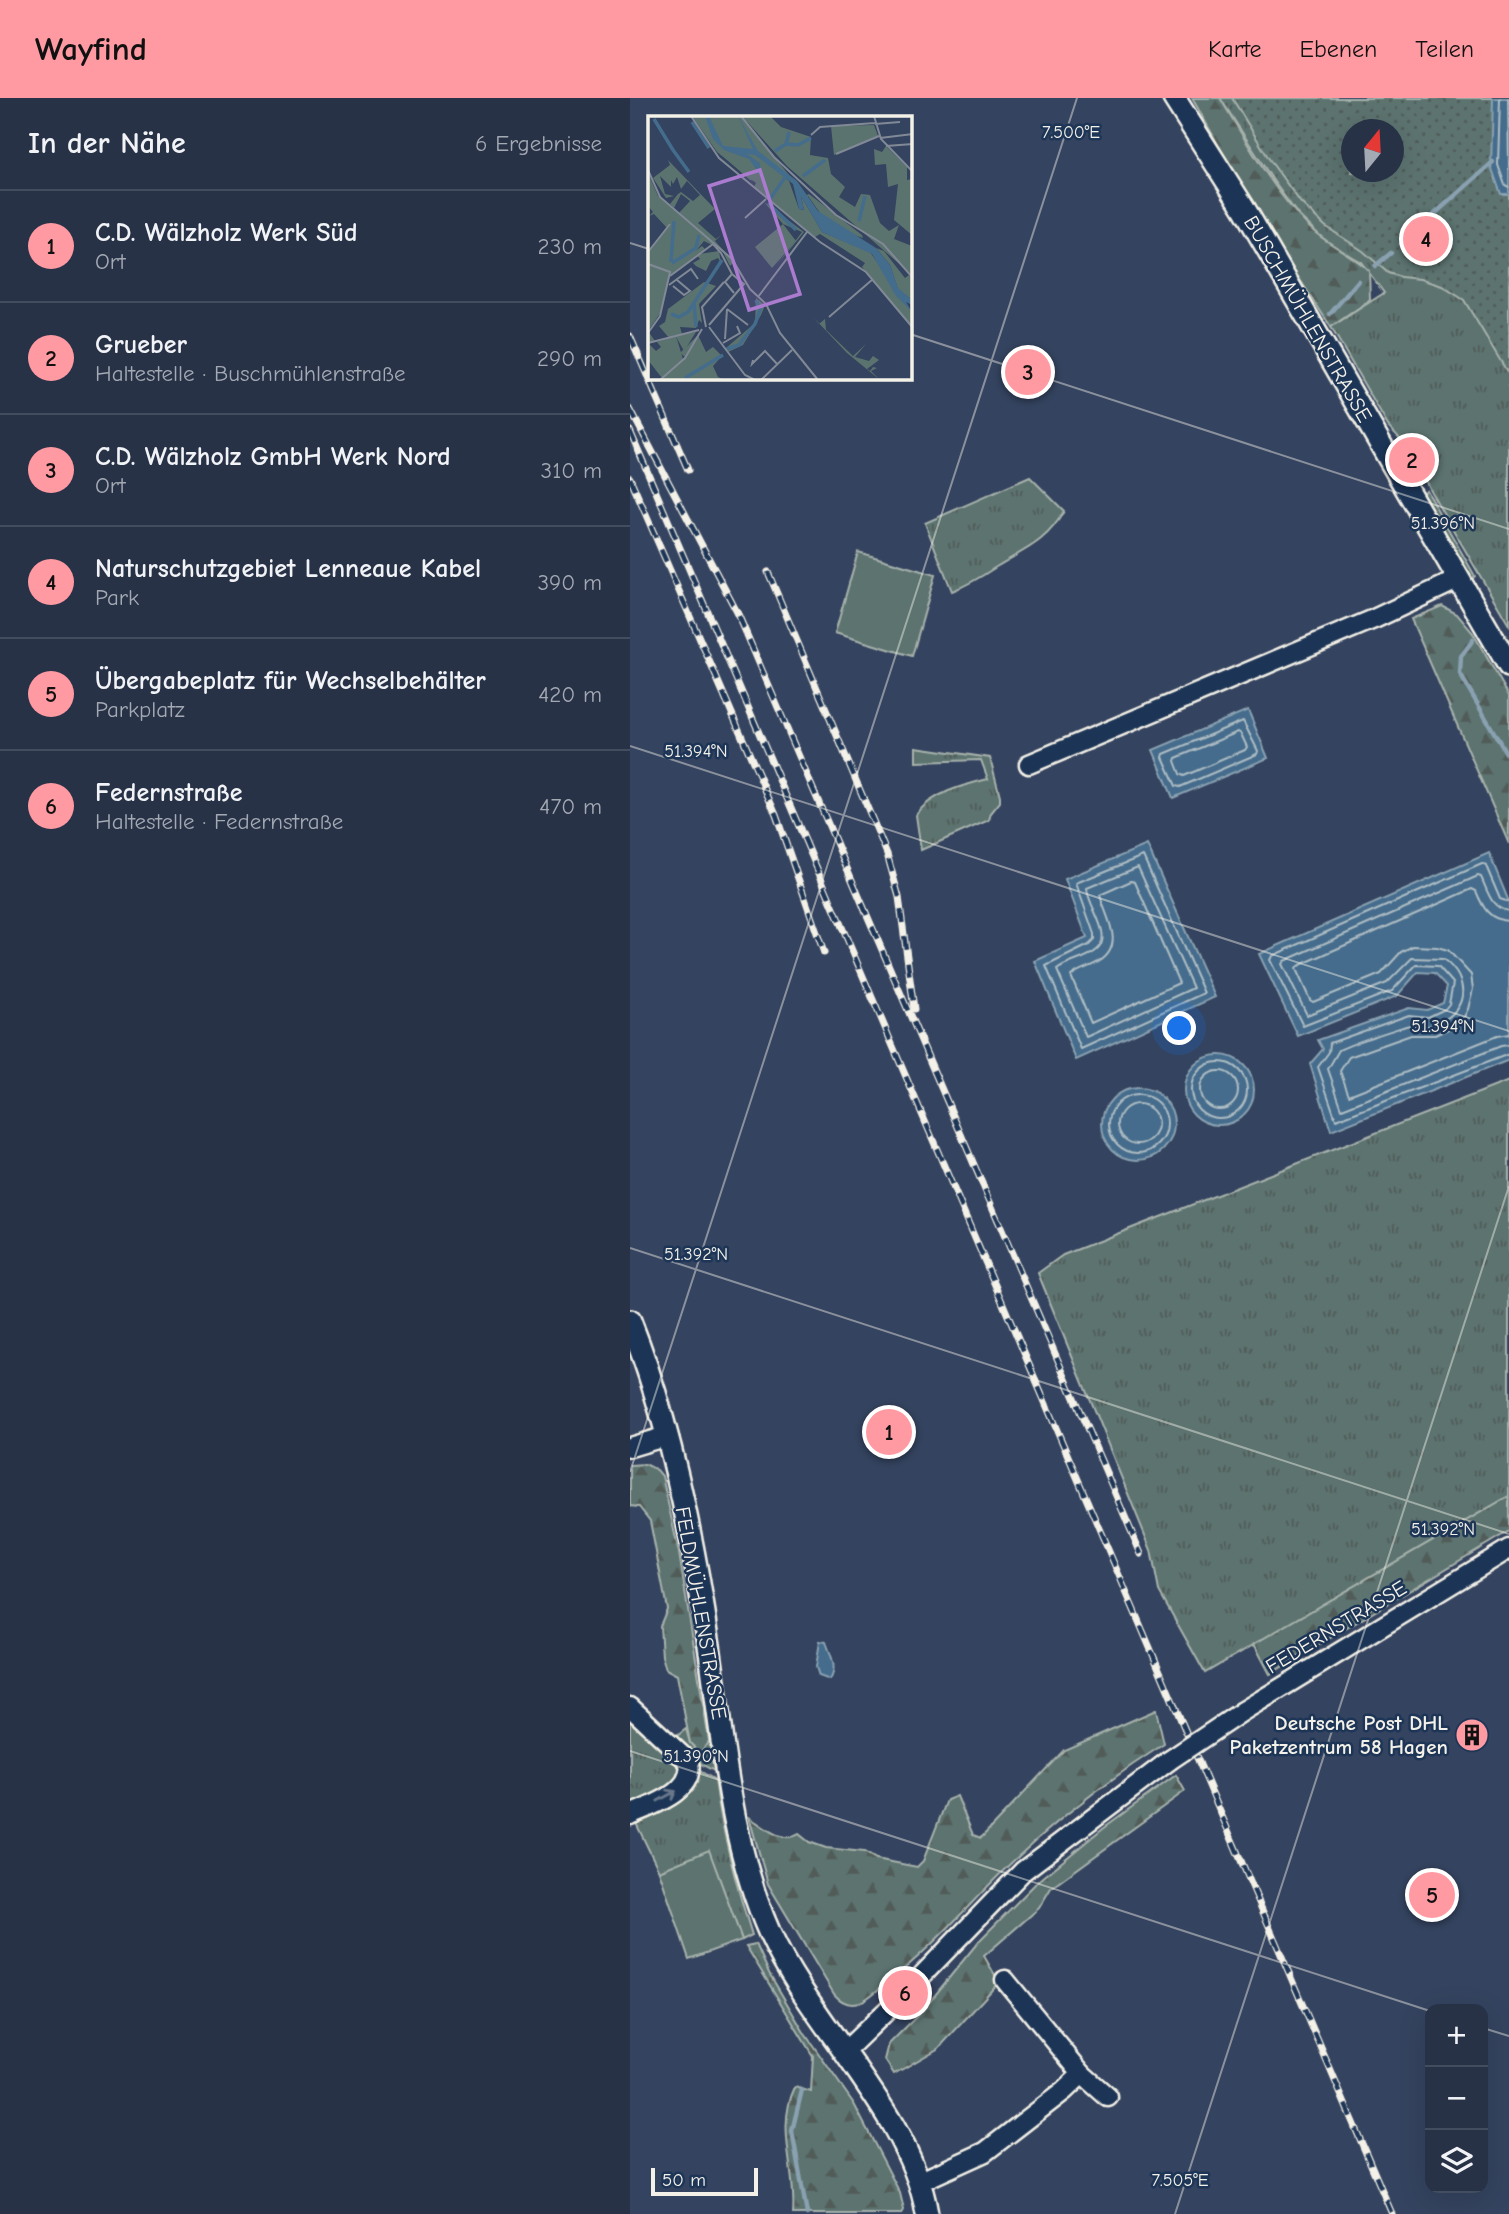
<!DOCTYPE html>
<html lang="de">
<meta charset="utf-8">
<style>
:root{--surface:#273247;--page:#2f3a4e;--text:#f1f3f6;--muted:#a4aab4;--line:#434d60;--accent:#ff9aa2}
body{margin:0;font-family:"Comic Neue",sans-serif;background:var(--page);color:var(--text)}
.controls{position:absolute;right:21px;bottom:21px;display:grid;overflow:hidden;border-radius:14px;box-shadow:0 7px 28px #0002}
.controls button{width:63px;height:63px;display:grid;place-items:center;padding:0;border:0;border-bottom:2px solid var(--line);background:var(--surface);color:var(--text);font:35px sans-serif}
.compass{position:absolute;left:711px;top:21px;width:63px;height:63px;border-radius:50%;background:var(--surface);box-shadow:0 7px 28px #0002;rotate:18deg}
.scale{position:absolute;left:21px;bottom:18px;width:107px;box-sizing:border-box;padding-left:7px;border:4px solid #f4f1e8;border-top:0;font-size:19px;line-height:24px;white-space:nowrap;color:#f4f1e8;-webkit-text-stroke:5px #1d3557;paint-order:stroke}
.you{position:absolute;left:550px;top:931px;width:24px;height:24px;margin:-18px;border:5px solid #fff;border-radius:50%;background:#1a73e8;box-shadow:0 0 0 10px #1a73e833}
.badge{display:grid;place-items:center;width:46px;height:46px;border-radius:50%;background:var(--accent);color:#111;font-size:23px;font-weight:700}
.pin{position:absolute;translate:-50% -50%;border:4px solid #fff;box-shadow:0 2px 7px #0006}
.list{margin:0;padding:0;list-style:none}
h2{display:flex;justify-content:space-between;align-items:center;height:91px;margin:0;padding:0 28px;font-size:30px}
h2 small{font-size:23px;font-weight:400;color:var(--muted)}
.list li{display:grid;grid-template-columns:46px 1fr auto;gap:21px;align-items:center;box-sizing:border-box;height:112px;padding:0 28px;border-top:2px solid var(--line)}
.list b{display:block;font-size:26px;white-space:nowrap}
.list p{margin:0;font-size:23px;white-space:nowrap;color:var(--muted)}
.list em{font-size:23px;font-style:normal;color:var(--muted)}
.icon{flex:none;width:38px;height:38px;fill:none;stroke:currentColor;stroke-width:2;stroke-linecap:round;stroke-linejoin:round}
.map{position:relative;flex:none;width:879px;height:2116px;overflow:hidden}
header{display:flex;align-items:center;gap:42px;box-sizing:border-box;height:98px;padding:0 35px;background:var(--accent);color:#111}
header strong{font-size:33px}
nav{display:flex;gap:38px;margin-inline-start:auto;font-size:24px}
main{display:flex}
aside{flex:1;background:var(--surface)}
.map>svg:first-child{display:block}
.grass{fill:url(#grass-tufts);stroke:#a8b2ac;stroke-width:2;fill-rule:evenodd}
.forest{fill:url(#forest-firs);stroke:#a8b2ac;stroke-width:2}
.park{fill:url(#park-dots);stroke:#a8b2ac;stroke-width:2;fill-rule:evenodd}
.garden{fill:#5b736f;stroke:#a8b2ac;stroke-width:2}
.water{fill:#446c8c;stroke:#8aa1b1;stroke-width:2}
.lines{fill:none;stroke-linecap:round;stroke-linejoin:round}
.shore{stroke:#aebcc3;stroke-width:2}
.stream{stroke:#8aa1b1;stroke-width:4.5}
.minor-casing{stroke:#f4f1e8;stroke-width:23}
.tertiary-casing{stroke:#f4f1e8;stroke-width:26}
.minor{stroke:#1d3557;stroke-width:18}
.tertiary{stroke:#1d3557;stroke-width:21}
.rail-casing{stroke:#f4f1e8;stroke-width:7}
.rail{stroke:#1d3557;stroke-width:4.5;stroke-dasharray:13;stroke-linecap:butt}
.minor-bridge-casing{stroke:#f4f1e8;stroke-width:23;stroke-linecap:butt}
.minor-bridge{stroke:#1d3557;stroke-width:18}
.oneway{stroke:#68778a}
.ticks{fill:none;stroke:#f4f1e8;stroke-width:2;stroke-opacity:0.45}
.labels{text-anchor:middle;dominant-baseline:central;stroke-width:5;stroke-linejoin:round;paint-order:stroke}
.street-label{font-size:21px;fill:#f4f1e8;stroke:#1d3557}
.poi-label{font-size:21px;font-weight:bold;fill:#f4f1e8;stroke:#1d3557;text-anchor:end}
.inset-river{fill:none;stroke:#446c8c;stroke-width:3.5}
.inset-road{fill:none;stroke:#818996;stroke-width:2}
.view{fill:#ab7bcf;fill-opacity:0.15;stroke:#ab7bcf;stroke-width:3.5}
.inset-edge{fill:none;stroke:#f4f1e8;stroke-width:3.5}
.ticks-label{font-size:18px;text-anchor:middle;fill:#f4f1e8;stroke:#1d3557;stroke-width:5;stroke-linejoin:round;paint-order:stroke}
</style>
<header>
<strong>Wayfind</strong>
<nav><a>Karte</a><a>Ebenen</a><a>Teilen</a></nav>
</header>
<main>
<aside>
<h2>In der Nähe<small>6 Ergebnisse</small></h2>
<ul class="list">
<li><span class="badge">1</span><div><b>C.D. Wälzholz Werk Süd</b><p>Ort</p></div><em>230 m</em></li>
<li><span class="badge">2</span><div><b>Grueber</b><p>Haltestelle · Buschmühlenstraße</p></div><em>290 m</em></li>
<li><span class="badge">3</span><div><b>C.D. Wälzholz GmbH Werk Nord</b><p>Ort</p></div><em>310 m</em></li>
<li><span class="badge">4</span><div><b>Naturschutzgebiet Lenneaue Kabel</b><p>Park</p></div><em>390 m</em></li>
<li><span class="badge">5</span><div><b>Übergabeplatz für Wechselbehälter</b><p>Parkplatz</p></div><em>420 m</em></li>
<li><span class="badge">6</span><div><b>Federnstraße</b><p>Haltestelle · Federnstraße</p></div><em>470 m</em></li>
</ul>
</aside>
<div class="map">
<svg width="879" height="2116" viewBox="0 0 879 2116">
<defs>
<pattern id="grass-tufts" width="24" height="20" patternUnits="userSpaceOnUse" patternTransform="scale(1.75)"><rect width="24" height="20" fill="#5b736f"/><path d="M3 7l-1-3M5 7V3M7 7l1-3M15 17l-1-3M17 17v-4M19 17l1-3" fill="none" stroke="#515b58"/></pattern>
<pattern id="forest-firs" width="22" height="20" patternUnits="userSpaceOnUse" patternTransform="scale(1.75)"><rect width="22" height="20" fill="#5b736f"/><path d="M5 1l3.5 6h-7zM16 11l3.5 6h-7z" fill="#515b58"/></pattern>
<pattern id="park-dots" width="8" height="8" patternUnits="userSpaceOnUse" patternTransform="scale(1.75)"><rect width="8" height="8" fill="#5b736f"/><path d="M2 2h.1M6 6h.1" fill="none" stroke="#515b58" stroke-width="1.8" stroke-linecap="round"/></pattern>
</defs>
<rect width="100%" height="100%" fill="#34435f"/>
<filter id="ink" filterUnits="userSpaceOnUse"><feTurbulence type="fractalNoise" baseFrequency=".0143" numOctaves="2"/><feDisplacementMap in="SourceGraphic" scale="14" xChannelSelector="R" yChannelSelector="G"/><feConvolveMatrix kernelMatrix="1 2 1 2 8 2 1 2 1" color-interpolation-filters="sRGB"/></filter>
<g filter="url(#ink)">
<!-- grass -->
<g class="grass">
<path d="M 590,0 L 863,0 L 879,96 L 879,527 L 801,394 L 779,350 L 758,328 L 701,229 L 754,195 L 731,164 L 700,147 L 668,117 L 644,84 ZM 722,32 L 764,32 L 764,74 L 722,74 Z"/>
<path d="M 400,379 L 434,413 C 416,445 395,451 366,469 C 351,479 338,487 322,493 L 295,425 Z"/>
<polygon points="796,392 845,478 842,481 839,481 790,396"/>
<path d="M 286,649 L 360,660 L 370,698 L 370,704 L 361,715 L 359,722 L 291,752 L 286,717 C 301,695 334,687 358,681 L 351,662 L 286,664 Z"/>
<polygon points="879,983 879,1398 575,1575 529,1493 521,1452 408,1175 433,1157"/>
<polygon points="0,1616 52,1666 53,1674 41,1690 0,1710"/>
<polygon points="56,1631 60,1645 69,1655 79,1643 84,1673 69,1665 43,1641"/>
<path d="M 70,1673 L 85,1682 C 92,1734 106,1787 122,1837 L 112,1842 L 79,1753 L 29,1773 L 5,1723 L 47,1703 L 63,1693 Z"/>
</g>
<!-- forest -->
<g class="forest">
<path d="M 562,0 L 590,0 C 616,43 643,93 679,129 C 697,147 722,155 739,173 L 740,202 L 701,229 L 630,121 Z"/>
<polygon points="812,508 827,516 843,535 879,598 879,746 781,521"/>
<polygon points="15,1366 27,1372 32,1378 49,1455 79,1643 70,1655 60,1645 47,1577 36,1571 32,1558 30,1528 37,1511 20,1423 9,1409 0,1408 0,1367"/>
<polygon points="879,1398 879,1433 640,1576 624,1546"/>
<path d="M 526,1612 L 534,1646 C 479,1681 425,1723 378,1768 C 337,1808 300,1853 254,1887 C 246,1893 237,1902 228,1905 C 218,1908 210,1903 204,1896 L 138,1786 L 119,1719 C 133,1728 153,1747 169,1736 L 179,1744 L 196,1750 L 234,1754 L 246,1761 L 287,1769 L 293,1763 L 317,1702 L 327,1698 L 343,1737 L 351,1740 L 434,1652 Z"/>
<polygon points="546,1677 555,1693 421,1790 409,1810 354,1858 369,1884 309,1950 264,1976 255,1962 259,1946 293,1912 349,1843 405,1786 473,1730"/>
<path d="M 126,1846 L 139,1875 L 175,1936 L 224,2006 L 270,2095 L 274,2112 L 272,2116 L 163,2116 C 167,2073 145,2031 165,1989 L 181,1994 L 183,1958 L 116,1848 Z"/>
</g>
<!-- park -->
<path class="park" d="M 602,0 L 879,0 L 879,277 L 834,202 L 812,188 L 790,181 L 771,179 L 758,175 L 733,153 L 695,128 L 671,105 L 641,64 ZM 722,32 L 764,32 L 764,74 L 722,74 Z"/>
<!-- garden -->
<g class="garden">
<polygon points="228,454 305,477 282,558 205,535"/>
<polygon points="79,1752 112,1842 59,1861 29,1773"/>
</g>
<!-- water -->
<g class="water">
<polygon points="863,0 879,0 879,96 871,96 861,68"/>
<polygon points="618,612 638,660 543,700 523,652"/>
<polygon points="517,747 585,899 446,962 405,863 457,840 435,781"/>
<polygon points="859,755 879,804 879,962 701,1033 680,966 693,951 688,942 779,910 797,912 813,905 817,888 805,875 788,874 767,898 668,938 629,856"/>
<circle cx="589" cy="992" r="35"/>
<circle cx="508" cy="1026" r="36"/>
<path d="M 190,1543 L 196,1544 C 201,1558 208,1569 200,1582 L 189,1578 L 186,1569 Z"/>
</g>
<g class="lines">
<!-- shore -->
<g class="shore">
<polyline points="870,0 868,67 875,87 879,89"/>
<polyline points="878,0 879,71"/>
<polygon points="613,623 628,653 627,656 550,689 546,688 533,659 534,656"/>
<polygon points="608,634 611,636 617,649 615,652 554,678 550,676 545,663 546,660"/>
<polygon points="513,758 574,895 451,951 416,868 459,847 464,842 464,836 446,785"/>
<path d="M 508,769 L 563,890 L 456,939 L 427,872 C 438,863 456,862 467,852 C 484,837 457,807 457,790 Z"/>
<path d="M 501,783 L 505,784 L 549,885 L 461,925 L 441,878 C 449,871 461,869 470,863 C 496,846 475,818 470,797 Z"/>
<polyline points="879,804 870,801 856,768 852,766 642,858 640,862 673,928 762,893 786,867 808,868 823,885 819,906 815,911 798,919 779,917 700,945 699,954 688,969 706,1022 879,956"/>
<path d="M 879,813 C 861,811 858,794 851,779 L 848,778 L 654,863 L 652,866 L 677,917 L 757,885 L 782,860 L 813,861 C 842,883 838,915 803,927 C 794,930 785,925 776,928 C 754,935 730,942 709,952 L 698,971 L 712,1011 L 871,948 L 879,947"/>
<path d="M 879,823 C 859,822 853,810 846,793 L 842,791 L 668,868 L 666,871 L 680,902 L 683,904 L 751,876 L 771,854 L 783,848 L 807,849 L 818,852 L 841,877 L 843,891 L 838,911 L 834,919 L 827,927 L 805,937 L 781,937 L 719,959 L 710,973 L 719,997 L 867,938 L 879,936"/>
<circle cx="589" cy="992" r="28"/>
<circle cx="589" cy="992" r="19"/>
<circle cx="508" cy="1026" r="29"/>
<circle cx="508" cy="1026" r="20"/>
</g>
<!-- stream -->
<g class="stream">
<polyline points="771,146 863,64"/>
<polyline points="745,168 761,155"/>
<polyline points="700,216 728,183"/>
<polyline points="843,542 831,558 830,576 879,660"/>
<polyline points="172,1992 162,2033 177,2116"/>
</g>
<defs>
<g id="minor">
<polyline points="399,666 744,521 829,481"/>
<polyline points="0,1349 37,1338"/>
<path d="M 0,1609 L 59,1664 C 65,1694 22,1707 0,1717"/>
<polyline points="613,1613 879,1451"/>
<polyline points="214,1954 275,1895 393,1773 540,1662"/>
<polyline points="452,1976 478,1999"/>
<polyline points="289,2084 355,2054 434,1993 452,1976 375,1882"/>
</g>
<g id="tertiary">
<polyline points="544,0 614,110 879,568"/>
<path d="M 0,1223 C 40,1324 63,1439 79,1547 C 93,1643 100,1746 140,1836 C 182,1928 281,2017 297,2116"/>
</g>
</defs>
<!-- minor casing -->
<use href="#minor" class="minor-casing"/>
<!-- tertiary casing -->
<use href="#tertiary" class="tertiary-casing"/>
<!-- minor -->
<use href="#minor" class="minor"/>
<!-- tertiary -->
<use href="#tertiary" class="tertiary"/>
<defs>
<g id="rail">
<polyline points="0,238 58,372"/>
<polyline points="0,311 108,516 511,1456"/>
<polyline points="0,333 762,2116"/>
<polyline points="0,380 146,717 194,855"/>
<polyline points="138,474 257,756 269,799 284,911"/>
</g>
</defs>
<!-- rail casing -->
<use href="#rail" class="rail-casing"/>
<!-- rail -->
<use href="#rail" class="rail"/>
<defs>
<polyline id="minor-bridge" points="540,1662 613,1613"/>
</defs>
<!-- minor-bridge casing -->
<use href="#minor-bridge" class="minor-bridge-casing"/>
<!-- minor-bridge -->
<use href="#minor-bridge" class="minor-bridge"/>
</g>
<!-- one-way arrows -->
<defs><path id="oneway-shaft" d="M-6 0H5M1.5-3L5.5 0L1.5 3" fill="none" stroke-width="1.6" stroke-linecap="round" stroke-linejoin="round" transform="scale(1.75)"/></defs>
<use class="oneway" href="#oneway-shaft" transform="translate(37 1698) rotate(-29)"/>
</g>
<!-- ticks -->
<path class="ticks" d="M 0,145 L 19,151M 280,236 L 879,431M 0,648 L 879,933M 0,1150 L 879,1436M 0,1374 L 447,0M 0,1653 L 800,1913M 853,1930 L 879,1938M 545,2116 L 879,1088"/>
<!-- icons -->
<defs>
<symbol id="building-disc" viewBox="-11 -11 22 22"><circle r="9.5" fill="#ff9aa2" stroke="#1d3557"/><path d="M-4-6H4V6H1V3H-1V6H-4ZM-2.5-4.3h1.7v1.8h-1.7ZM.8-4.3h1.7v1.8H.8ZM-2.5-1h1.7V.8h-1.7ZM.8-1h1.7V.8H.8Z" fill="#111"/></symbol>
</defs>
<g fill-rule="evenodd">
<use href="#building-disc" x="823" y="1618" width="38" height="38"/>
</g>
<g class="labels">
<!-- street labels -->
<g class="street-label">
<text transform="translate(678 221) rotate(60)">BUSCHMÜHLENSTRASSE</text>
<text transform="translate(71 1515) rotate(80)">FELDMÜHLENSTRASSE</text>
<text transform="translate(706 1529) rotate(-31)">FEDERNSTRASSE</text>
</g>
<!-- poi labels -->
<g class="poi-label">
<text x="818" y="1625">Deutsche Post DHL<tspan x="818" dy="24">Paketzentrum 58 Hagen</tspan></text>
</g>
</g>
<!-- overview -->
<g transform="translate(18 18)">
<rect width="264" height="264" fill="#34435f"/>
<path d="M 44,0 L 57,0 L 141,65 L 151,93 L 156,94 L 153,80 L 174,116 L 222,136 L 264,196 L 264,211 L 214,151 L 217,147 L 172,118 L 167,121 L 106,71 L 108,67 L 69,36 ZM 226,9 L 230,20 L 186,39 L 183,10 ZM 238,30 L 259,51 L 259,64 L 264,63 L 264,119 L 246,104 L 250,68 L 240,71 L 238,48 L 227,49 L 226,33 L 234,36 ZM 161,78 L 214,119 L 215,122 L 195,115 L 172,97 L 160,80 L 160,85 L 157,80 ZM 135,108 L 148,125 L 124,152 L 107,131 ZM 54,130 L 57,133 L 51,138 L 71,135 L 73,147 L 70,142 L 63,145 L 58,155 L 48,150 L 45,147 L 52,143 L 46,136 ZM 228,132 L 236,135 L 257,162 L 261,159 L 264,163 L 264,184 L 250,173 L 242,149 ZM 56,166 L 68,170 L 51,188 L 54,207 L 51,204 L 48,212 L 32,211 L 34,218 L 48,216 L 36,235 L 27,219 L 21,222 L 11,210 L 17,206 L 20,193 ZM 166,202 L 171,208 L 177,203 L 178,214 L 205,240 L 218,228 L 207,241 L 221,245 L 225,240 L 231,244 L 219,253 L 222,255 L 225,251 L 229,252 L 223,255 L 232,264 L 199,237 Z" fill="#5b736f"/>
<path d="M 20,44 L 67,93 L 50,107 L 68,123 L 73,119 L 67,125 L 86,146 L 82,150 L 74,134 L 56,125 L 47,136 L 49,139 L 22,160 L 13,196 L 0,215 L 7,225 L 0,227 L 0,137 L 19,112 L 6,98 L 1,100 L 5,96 L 0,90 L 0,57 L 10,80 L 31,97 L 42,85 L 33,78 L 26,92 L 22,88 L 30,78 L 33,76 L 45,85 L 52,79 L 39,65 L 33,73 L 29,61 L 25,68 L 23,64 L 23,71 L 12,60 L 17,78 L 26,80 L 18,82 L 5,62 L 22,49 ZM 116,86 L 156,116 L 128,150 L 154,116 L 135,108 ZM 108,182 L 117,189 L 113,199 L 95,229 L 80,236 L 78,232 L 107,207 ZM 50,219 L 58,236 L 65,231 L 74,240 L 65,250 L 70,261 L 77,264 L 11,264 L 37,241 L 32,237 Z" fill="#5b736f"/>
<path d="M 48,0 L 92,0 L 141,59 L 125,78 L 113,66 L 102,64 L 70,36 ZM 94,0 L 122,0 L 133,11 L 163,21 L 162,39 L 180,42 L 183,58 L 197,71 L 191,81 L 207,91 L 213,78 L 222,79 L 232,107 L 241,115 L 251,109 L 246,123 L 264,130 L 264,159 L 139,50 Z" fill="#5b736f"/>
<path d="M 28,220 L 35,243 L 14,262 L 0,244 L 0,227 L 8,235 L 13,231 L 9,226 Z" fill="#5b736f"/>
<path d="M 57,0 L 61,0 L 75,30 L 105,33 L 90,0 L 110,35 L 149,65 L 170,95 L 228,132 L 242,149 L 250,172 L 264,184 L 264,189 L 258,186 L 264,196 L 248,180 L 224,138 L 174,116 L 153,80 L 156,94 L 151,93 L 145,68 L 107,39 L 99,38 L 112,47 L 113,60 L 101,43 L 76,34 L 65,23 Z" fill="#446c8c"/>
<path class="inset-river" d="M 6,3 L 25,34M 44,6 L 61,32M 138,28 L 150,29 L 163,22M 25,34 L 41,56M 127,35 L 138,28 L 141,16M 155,60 L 177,44M 122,83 L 138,60M 120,87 L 148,114M 211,105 L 217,80M 23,146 L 26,105M 24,147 L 48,132 L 51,119M 46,186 L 48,211M 23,198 L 31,201 L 40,196 L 74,144M 79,233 L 91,229 L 107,208 L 112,194 L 108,184M 37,262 L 75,239"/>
<path class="inset-road" d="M 43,0 L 71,42 L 172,126 L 218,156 L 265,212M 93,0 L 126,41 L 188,99 L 235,128 L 265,162M 226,0 L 233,23 L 265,56M 227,8 L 252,6M 163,19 L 172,11 L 227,7M 232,22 L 265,18M 238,30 L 265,28M 188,38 L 231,20M 0,54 L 12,81 L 84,143 L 102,173 L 118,188 L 132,217 L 170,264M 97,102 L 118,83M 0,136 L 22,108M 0,148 L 22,156 L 12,200 L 0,217M 84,158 L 77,166 L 86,177M 22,160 L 65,128 L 73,137 L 84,158 L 96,168 L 61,209M 21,169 L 43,153 L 50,163M 25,170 L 36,179 L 42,175 L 29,164M 110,181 L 159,116M 79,193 L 100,209M 181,201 L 225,163M 58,211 L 54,191 L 76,166M 61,211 L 97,259 L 107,264M 77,223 L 79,193M 0,227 L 51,214M 75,227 L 92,217 L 89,210M 105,244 L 104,248 L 117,235 L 130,249M 12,264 L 37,242 L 54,213M 113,264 L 144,234"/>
<path class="view" d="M 112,54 L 152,178 L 101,194 L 61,70 Z"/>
<rect width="264" height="264" class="inset-edge"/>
</g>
<g class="ticks-label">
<text x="441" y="40">7.500°E</text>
<text x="813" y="431">51.396°N</text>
<text x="66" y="659">51.394°N</text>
<text x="813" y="934">51.394°N</text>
<text x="66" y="1162">51.392°N</text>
<text x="813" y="1437">51.392°N</text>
<text x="66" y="1664">51.390°N</text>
<text x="550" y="2088">7.505°E</text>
</g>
</svg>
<div class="controls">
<button>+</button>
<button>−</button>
<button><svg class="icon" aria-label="layers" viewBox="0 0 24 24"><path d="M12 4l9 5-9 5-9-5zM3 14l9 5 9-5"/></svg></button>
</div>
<svg class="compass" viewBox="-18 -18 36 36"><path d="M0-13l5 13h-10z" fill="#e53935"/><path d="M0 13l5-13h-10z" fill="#a4aab4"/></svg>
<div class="scale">50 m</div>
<div class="you"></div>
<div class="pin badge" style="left:259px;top:1334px">1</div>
<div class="pin badge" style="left:782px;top:362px">2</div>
<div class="pin badge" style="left:398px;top:274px">3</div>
<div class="pin badge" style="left:796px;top:141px">4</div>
<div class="pin badge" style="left:802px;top:1797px">5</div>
<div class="pin badge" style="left:275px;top:1895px">6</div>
</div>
</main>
